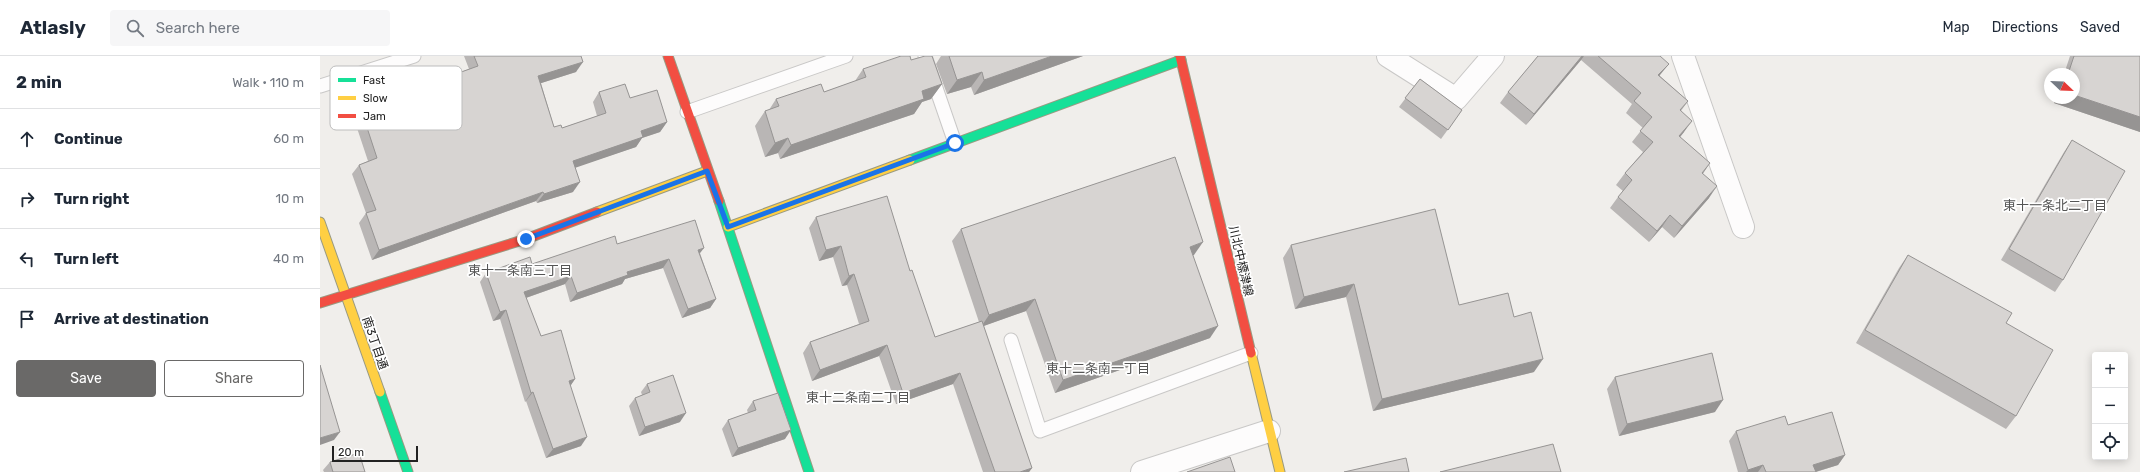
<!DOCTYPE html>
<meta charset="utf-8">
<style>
:root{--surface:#fff;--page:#f6f6f7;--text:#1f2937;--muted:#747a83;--line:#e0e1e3;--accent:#6a6968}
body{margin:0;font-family:Rubik,"Noto Sans JP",sans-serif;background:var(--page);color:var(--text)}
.controls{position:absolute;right:12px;bottom:12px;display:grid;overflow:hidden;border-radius:4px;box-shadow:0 2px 10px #0003}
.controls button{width:36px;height:36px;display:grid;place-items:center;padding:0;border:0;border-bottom:1px solid var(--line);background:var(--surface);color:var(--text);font:20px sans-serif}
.compass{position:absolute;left:1724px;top:12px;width:36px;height:36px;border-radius:50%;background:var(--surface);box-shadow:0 2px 10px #0003;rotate:113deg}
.scale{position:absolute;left:12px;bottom:10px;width:86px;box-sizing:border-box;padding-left:4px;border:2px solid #222;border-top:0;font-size:11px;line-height:14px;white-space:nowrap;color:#222;-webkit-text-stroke:3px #fff;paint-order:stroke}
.stop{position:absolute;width:12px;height:12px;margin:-9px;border:3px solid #1a73e8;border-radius:50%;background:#fff}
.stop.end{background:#1a73e8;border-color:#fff;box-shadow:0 1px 4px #0008}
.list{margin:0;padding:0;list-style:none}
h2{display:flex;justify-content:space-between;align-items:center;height:52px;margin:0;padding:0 16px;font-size:17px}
h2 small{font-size:13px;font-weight:400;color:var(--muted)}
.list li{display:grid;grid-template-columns:26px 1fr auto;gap:12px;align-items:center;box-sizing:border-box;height:60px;padding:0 16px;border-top:1px solid var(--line)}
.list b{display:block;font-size:15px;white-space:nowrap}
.list em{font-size:13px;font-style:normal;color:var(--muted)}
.actions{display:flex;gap:8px;padding:12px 16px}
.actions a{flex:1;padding:9px 0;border:1px solid var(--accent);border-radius:4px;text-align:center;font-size:14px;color:var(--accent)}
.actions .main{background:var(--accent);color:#fff}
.icon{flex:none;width:22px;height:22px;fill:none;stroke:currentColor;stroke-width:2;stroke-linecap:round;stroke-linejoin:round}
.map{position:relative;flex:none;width:1820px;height:416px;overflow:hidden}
header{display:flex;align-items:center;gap:24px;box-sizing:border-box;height:56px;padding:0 20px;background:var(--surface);border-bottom:1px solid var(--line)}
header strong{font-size:19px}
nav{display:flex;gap:22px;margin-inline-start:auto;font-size:14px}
.search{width:280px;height:36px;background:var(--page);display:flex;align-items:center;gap:10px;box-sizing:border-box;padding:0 14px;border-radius:4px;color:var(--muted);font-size:15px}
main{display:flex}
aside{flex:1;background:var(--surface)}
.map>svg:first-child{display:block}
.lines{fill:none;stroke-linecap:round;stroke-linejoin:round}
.lane-casing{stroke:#c9c8c7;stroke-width:15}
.street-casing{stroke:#c9c8c7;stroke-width:24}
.fast-casing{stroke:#999a82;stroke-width:11}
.slow-casing{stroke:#999a82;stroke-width:11}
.jam-casing{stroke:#999a82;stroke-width:11}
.lane{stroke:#fdfcfc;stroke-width:13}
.street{stroke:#fdfcfc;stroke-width:22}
.fast{stroke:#16e098;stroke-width:9}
.slow{stroke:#ffcf43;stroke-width:9}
.jam{stroke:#f24e42;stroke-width:9}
.wall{fill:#b9b6b5}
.shaded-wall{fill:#969493}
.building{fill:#d7d4d2;stroke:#969493}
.route{stroke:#1a73e8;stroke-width:5}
.labels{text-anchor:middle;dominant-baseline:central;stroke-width:3.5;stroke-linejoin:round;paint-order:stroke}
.street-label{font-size:12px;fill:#222;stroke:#fff}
.neighbourhood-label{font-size:13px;fill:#555;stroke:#fff}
.key{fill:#fff;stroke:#bdbdbd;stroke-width:1}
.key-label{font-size:11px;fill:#222}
</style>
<header>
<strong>Atlasly</strong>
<div class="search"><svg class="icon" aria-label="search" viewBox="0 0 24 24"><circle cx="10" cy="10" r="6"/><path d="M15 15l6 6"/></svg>Search here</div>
<nav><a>Map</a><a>Directions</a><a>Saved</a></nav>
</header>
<main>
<aside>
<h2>2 min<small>Walk · 110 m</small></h2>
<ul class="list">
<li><svg class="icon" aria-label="ahead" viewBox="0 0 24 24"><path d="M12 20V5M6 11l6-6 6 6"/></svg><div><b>Continue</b></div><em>60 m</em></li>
<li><svg class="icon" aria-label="right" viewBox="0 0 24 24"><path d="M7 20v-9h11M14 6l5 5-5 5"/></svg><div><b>Turn right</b></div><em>10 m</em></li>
<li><svg class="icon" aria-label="left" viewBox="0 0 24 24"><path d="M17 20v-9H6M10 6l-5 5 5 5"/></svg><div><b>Turn left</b></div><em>40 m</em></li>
<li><svg class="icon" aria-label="arrive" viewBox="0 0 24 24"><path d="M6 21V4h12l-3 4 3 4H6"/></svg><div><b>Arrive at destination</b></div></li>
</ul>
<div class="actions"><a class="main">Save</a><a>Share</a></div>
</aside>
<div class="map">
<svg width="1820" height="416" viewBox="0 0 1820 416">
<rect width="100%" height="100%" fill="#f0eeeb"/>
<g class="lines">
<defs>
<g id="lane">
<polyline points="605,0 635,87"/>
<polyline points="0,30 94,0"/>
<polyline points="367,56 526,0"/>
<polyline points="691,284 720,375 931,297"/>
</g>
<g id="street">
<polyline points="1068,0 1136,43 1173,0"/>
<polyline points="1363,0 1423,171"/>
<polyline points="822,416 949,375"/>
</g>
<g id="fast">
<polyline points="590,104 861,4"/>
<polyline points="399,145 489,416"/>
<polyline points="60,336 88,416"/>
</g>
<g id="slow">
<polyline points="277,156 387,115"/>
<polyline points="0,166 60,336"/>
<polyline points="408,171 590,104"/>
<polyline points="931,297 960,416"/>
</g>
<g id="jam">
<polyline points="348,0 399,145"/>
<polyline points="860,0 931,297"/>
<polyline points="0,247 206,183 277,156"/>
</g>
</defs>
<!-- lane casing -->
<use href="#lane" class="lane-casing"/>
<!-- street casing -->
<use href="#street" class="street-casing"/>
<!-- fast casing -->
<use href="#fast" class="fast-casing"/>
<!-- slow casing -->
<use href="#slow" class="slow-casing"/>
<!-- jam casing -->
<use href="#jam" class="jam-casing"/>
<!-- lane -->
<use href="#lane" class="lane"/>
<!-- street -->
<use href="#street" class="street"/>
<!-- fast -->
<use href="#fast" class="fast"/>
<!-- slow -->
<use href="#slow" class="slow"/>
<!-- jam -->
<use href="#jam" class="jam"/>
</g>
<!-- wall -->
<g class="wall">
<polygon points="144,0 261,0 256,16 221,27 234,71 242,72 277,60 273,46 279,36 310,42 347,66 340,76 322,82 316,91 255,111 253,136 217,147 216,145 52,204 39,167 46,157 32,118 39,109 48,105 26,39 33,29 77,39 149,13"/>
<polygon points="621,0 763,0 654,39 651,31 627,38 616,8"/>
<polygon points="1218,0 1340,0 1340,20 1368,45 1361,55 1364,76 1360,81 1383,118 1389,142 1354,182 1342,171 1329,186 1290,152 1298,141 1303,135 1296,129 1305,117 1323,96 1312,86 1323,72 1306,57 1312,48 1261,4 1206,69 1180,47 1188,36"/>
<polygon points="1750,0 1820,0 1820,76 1734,47 1736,42 1754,42 1754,18 1744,18"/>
<polygon points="591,4 622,28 611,43 602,46 594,58 460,103 458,97 445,101 435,70 445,55 449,54 456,43 504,36 535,25 543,13"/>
<polygon points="1100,23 1142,54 1121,83 1079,51"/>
<polygon points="1752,84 1743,224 1735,236 1681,204 1744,96"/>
<polygon points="496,161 590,215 615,281 659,266 632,185 641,173 874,199 873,199 890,282 735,337 706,255 663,270 712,412 709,416 663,416 633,328 576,348 559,300 492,325 483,297 490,286 539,268 527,229 522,230 513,201 499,205 489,172"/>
<polygon points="297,188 380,197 396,243 390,252 362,262 343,212 305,223 302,228 250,246 245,228 206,242 221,280 255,323 250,330 261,390 226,402 206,345 205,346 180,263 173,265 160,226 166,217 212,208"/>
<polygon points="971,189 1139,249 1194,261 1214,316 1053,355 1026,241 975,253 963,202"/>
<polygon points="1588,199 1686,267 1696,360 1686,373 1536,287 1579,212"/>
<polygon points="1295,321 1395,356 1299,380 1287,333"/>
<polygon points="327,328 360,366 319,380 309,350 315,342 322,339 321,336"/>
<polygon points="433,345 465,383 412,401 402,373 408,364 428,357 427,354"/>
<polygon points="1468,369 1525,399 1518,409 1496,416 1418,416 1409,385 1416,375"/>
<polygon points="10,406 45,416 4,416 3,414"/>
</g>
<!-- shaded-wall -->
<g class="shaded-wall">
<polygon points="732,0 763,0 654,39 664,24"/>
<polygon points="1262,0 1264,0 1261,4 1206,69 1214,58"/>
<polygon points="263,6 256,16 212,30 218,20"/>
<polygon points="1349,8 1340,19 1330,31 1338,19"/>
<polygon points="662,16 651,31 627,38 637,24"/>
<polygon points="622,28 611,43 602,46 594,58 460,103 471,89 602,35"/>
<polygon points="1754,39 1820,61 1820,76 1734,47 1738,42 1754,42"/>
<polygon points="1372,65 1364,76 1351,92 1359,80"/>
<polygon points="347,66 340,76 322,82 316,91 246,115 253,105 321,75"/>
<polygon points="468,82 458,97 445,101 455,87"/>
<polygon points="1390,107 1382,119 1382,117"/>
<polygon points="260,126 253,136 217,147 224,138"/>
<polygon points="1397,130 1389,142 1354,182 1362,170"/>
<polygon points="223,136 216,145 52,204 59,194"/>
<polygon points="1350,159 1342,171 1329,186 1337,175"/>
<polygon points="883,186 874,199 862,203 870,191"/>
<polygon points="521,190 513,201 499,205 506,194"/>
<polygon points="384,192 377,201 378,194"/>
<polygon points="349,203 343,212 305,223 302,228 250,246 257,237 307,216"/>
<polygon points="534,218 527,229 522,230 529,220"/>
<polygon points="251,220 245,228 197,245 204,236"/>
<polygon points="1034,228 1026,241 975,253 984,241"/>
<polygon points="396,243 390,252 362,262 368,253"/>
<polygon points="715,243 706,255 661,271 669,259"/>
<polygon points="186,254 180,263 173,265 180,256"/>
<polygon points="898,270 890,282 735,337 743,324"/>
<polygon points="567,289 559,300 492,325 500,314"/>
<polygon points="1223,303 1214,316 1053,355 1062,343"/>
<polygon points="640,317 633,328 576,348 583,337"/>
<polygon points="255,323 249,332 249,325"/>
<polygon points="213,336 206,345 205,346 211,337"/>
<polygon points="1403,344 1395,356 1299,380 1307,368"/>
<polygon points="366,357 360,366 319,380 325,371"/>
<polygon points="471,374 465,383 412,401 418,392"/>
<polygon points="20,376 14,384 0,389 0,382"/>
<polygon points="267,381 261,390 226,402 233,393"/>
<polygon points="1525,399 1518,409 1495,416 1493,409"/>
<polygon points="1443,409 1438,416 1426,416 1428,414"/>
<polygon points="712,412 709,416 700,416"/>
</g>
<!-- building -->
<g class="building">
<polygon points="154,0 261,0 263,6 218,20 234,71 241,69 242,72 286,57 279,36 305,28 310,42 337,34 347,66 321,75 323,81 253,105 260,126 224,138 223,136 59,194 46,157 56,154 39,109 57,102 33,29 70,17 77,39 158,10"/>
<polygon points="581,0 590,0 591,4 605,0 612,0 622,28 602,35 604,43 471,89 468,82 455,87 445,55 459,50 456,43 501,28 504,36 546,21 543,13"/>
<polygon points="629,0 732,0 664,24 662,16 637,24"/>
<polygon points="1218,0 1262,0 1214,58 1188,36"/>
<polygon points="1278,0 1340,0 1349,8 1338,19 1368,45 1360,54 1372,65 1359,80 1390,107 1382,117 1397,130 1362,170 1350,159 1337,175 1298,141 1312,124 1305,117 1333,86 1320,75 1332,61 1314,45 1321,37"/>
<polygon points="1754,0 1820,0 1820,61 1754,39 1754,18 1748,18"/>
<polygon points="1100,23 1142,54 1128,74 1085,42"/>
<polygon points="1752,84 1805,115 1743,224 1689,193"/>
<polygon points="855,101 883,186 870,191 898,270 743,324 715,243 669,259 641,173"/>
<polygon points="567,140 590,215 592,214 615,281 662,265 712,412 700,416 675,416 640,317 583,337 567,289 500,314 490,286 549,265 534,218 529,220 521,190 506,194 496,161"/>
<polygon points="1115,153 1139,249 1188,237 1194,261 1211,256 1223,303 1062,343 1034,228 984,241 971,189"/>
<polygon points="375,164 384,192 378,194 396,243 368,253 349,203 307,216 308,219 257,237 251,220 204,236 221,280 241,274 255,323 249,325 267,381 233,393 213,336 211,337 186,254 180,256 166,217 210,201 212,208 295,180 297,188"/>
<polygon points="1588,199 1692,257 1686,267 1733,294 1696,360 1545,274"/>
<polygon points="1392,297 1403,344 1307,368 1295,321"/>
<polygon points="0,309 20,376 0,382"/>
<polygon points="353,319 366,357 325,371 315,342 330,336 327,328"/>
<polygon points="458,337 471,374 418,392 408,364 436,354 433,345"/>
<polygon points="1512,356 1525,399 1493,409 1496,416 1446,416 1443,409 1428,414 1416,375 1465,360 1468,369"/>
<polygon points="1233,388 1241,416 1120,416"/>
<polygon points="39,397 45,416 13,416 10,406"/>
<polygon points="910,401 915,416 867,416"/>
<polygon points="1086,402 1089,416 1024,416"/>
</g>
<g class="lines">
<!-- route -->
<polyline class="route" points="206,183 387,115 408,171 635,87"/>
</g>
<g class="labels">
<!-- street labels -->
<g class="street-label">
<text transform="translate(921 205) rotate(77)">川北中標津線</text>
<text transform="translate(55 287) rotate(71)">南3丁目通</text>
</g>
<!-- neighbourhood labels -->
<g class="neighbourhood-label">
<text x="1735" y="149">東十一条北二丁目</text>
<text x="200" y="214">東十一条南三丁目</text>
<text x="778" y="312">東十二条南一丁目</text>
<text x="538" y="341">東十二条南二丁目</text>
</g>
</g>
<!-- legend -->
<rect x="10" y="10" width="132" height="64" rx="6" class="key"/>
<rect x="18" y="22" width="18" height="4" fill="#16e098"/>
<rect x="18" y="40" width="18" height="4" fill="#ffcf43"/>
<rect x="18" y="58" width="18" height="4" fill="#f24e42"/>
<g class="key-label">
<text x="43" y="28">Fast</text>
<text x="43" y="46">Slow</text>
<text x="43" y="64">Jam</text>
</g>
</svg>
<div class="controls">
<button>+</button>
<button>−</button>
<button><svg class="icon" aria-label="locate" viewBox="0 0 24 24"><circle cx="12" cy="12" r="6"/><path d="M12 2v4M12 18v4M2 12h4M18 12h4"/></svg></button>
</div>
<svg class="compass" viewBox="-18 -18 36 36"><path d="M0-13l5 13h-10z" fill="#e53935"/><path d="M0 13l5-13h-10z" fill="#747a83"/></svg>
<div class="scale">20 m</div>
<div class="stop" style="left:635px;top:87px"></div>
<div class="stop end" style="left:206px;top:183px"></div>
</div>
</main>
